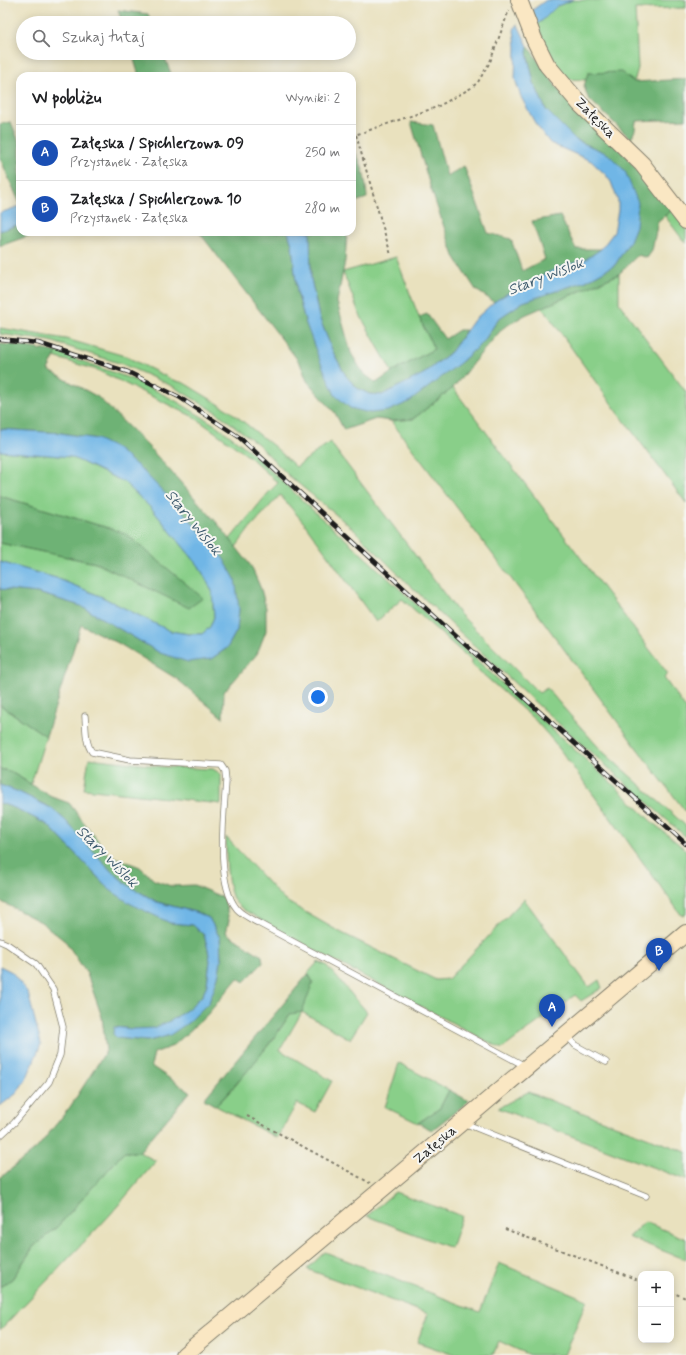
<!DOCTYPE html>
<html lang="pl">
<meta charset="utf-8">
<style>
:root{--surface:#fff;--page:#f2f2f2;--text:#202124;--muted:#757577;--line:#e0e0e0;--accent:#0b8043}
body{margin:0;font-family:Mynerve,sans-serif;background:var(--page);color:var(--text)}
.controls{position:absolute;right:12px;bottom:12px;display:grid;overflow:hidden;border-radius:8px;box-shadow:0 2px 10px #0003}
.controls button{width:36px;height:36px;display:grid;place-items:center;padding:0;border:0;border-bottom:1px solid var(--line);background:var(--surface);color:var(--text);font:20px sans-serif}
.you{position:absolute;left:318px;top:697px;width:14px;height:14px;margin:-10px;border:3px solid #fff;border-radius:50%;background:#1a73e8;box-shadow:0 0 0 6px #1a73e833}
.badge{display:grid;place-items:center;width:26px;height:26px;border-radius:50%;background:var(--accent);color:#fff;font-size:13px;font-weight:700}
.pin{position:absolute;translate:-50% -33px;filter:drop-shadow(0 1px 2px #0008)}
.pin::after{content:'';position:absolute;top:21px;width:14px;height:12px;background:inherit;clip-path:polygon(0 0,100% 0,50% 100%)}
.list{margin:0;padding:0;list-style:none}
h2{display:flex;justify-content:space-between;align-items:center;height:52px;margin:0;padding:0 16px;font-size:17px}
h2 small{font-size:13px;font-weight:400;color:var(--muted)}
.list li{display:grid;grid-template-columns:26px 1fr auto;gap:12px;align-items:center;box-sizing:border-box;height:56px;padding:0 16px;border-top:1px solid var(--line)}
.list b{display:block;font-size:15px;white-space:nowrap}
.list p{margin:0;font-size:13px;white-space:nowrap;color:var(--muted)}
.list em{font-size:13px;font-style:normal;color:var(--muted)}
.icon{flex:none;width:22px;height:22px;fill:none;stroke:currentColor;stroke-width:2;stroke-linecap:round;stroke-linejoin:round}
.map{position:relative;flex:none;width:686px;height:1355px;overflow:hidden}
.search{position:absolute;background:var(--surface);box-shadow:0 2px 10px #0003;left:16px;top:16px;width:340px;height:44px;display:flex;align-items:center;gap:10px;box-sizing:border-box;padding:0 14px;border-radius:22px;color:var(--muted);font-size:15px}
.panel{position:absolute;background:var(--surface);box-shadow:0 2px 10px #0003;left:16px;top:72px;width:340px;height:164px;border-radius:12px}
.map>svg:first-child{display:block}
.green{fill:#89cf89;stroke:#527652}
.forest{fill:#6eb275;stroke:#456748}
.water{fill:#6fb6e6;stroke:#466981}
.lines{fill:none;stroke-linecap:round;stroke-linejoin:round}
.lane-casing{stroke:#827e6d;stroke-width:7}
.secondary-casing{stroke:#827e6d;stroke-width:18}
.path{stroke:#827e6d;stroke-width:2;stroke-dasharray:3 3;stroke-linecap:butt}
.lane{stroke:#fff;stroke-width:5.5}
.secondary{stroke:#fae7c3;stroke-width:16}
.rail-casing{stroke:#1c1c1c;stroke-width:4.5}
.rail{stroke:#f6f6f2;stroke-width:3;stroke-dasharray:9;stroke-linecap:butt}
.labels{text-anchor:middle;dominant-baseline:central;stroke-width:4;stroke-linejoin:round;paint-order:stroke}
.street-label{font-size:14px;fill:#1c1c1c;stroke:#f6f6f2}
.water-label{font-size:15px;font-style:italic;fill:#3d5a6d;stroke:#f6f6f2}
</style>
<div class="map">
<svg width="686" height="1355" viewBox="0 0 686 1355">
<rect width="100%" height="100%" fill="#f6f6f2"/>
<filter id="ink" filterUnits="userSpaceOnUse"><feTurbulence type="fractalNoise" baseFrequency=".025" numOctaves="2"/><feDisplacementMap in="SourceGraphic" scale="8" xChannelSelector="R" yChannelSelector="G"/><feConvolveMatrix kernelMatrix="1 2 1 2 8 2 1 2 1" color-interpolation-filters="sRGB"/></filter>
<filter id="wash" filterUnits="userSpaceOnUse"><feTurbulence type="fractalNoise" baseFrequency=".012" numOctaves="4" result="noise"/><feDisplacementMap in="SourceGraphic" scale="16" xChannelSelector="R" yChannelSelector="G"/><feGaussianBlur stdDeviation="0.9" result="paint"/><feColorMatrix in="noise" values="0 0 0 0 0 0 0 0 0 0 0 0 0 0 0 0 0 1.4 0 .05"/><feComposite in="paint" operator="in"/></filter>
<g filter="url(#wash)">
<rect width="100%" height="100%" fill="#e9e1be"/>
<!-- green -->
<g class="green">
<polygon points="573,0 686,0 686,8 635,9 638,68 634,82 588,73 586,80 566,79 546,47 537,24 543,20 557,6"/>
<polygon points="672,210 686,230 686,244 665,216"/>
<polygon points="396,257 419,317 434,349 392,372 359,313 343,272"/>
<polygon points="619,274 619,303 686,392 686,503 605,395 548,315 541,308"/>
<polygon points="0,328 66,339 125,356 173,380 184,383 230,411 276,448 296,467 330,442 458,612 539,693 547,688 562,706 601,750 686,826 686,837 538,705 401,577 352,528 288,475 258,444 216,412 172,386 122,364 50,341 0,334"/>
<polygon points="57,352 137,381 176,401 217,426 250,451 320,517 341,535 556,733 615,786 652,822 686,850 686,914 682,916 615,824 555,743 535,720 470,663 472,661 402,599 376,622 304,523 280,495 250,528 236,547 230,539 269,492 278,483 251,458 194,417 97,370 54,357"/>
<polygon points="453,388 668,674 664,678 686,709 686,812 636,747 538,614 391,421 413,419"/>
<polygon points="0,451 71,457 124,482 152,509 199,566 212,591 214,617 210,627 202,634 189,634 170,631 100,596 56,578 0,562 0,543 96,563 153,590 125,533 0,496"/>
<polygon points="0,705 46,736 31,784 9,771 0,769"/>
<polygon points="89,758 166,767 213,769 221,774 221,804 84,789"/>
<path d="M 226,837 L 284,900 L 338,931 L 436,980 L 448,979 L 524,899 L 589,987 L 599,980 L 602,988 L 581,1001 L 575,995 L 502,1049 L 316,951 L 244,910 C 242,908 237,905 235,902 C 226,889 226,853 226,837 Z"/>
<polygon points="318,962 326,965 367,1012 350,1039 302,1012 280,1050 332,1081 315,1112 297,1103 277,1138 216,1106 235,1086 275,1037 290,1014 313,982 308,973"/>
<polygon points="399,1063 449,1090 440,1108 418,1123 385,1107"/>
<polygon points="528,1092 686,1152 686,1180 498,1108"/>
<polygon points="124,1152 139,1152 156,1161 109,1216 0,1330 0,1287 12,1279 34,1246 58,1226"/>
<polygon points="395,1192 462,1216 451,1248 367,1216"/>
<polygon points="645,1222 686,1239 686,1260 628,1237"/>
<polygon points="325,1252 480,1312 499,1263 587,1300 564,1355 529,1355 499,1341 493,1355 454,1355 417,1342 428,1314 307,1269"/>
</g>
<!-- forest -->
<g class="forest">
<polygon points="118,10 148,14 152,23 122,23"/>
<polygon points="528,46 558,89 617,146 672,210 658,221 652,251 647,258 638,255 619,274 525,315 503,328 477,358 453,388 413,419 391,421 376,419 344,430 335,413 307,381 300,363 199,232 288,232 292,245 297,292 306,324 370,413 460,363 484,341 498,319 523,302 586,281 615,265 630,241 608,154 576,140 546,110 534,83 527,53"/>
<polygon points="132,53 163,53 172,76 139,76"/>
<polygon points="621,72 634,82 686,79 686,119 636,121 635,130 631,139 588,98 584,86 588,73"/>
<polygon points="11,122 20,144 20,204 0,158 0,124"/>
<polygon points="411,122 433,125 447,176 464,166 488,233 511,239 522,271 545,259 532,221 560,216 576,249 601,249 585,260 560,267 516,288 494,302 476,290 454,256 430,186"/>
<path d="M 352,149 C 363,160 366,183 367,198 L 352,203 Z"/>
<polygon points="20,224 20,232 39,232 0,246 0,231"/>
<polygon points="310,232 347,232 345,261 337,302 351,353 363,373 376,383 392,372 434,349 419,317 427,314 445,339 459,330 466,330 451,352 425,373 400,387 383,395 369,394 357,388 346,376 333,352 319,317 311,279"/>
<polygon points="0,344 14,345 57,352 48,370 98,397 147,445 218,524 251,566 261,589 266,608 266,631 257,654 224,692 223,718 177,679 118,643 81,625 46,736 0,705 0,589 38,593 81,606 160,653 211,659 227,648 237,630 239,609 97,439 61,433 0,429"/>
<polygon points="0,496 125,533 203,598 189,608 96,563 0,543"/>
<polygon points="0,769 9,771 52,797 69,803 109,855 140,867 154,880 171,886 194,885 224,898 229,920 226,933 262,956 263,963 244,982 238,978 207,1015 173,1046 154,1053 151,1066 190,1092 139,1152 124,1152 58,1226 34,1246 12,1279 0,1287 0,1178 37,1148 70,1107 106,1051 102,1017 87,974 66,942 41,922 0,901 0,803 17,809 48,825 110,890 170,923 193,925 204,935 208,949 210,961 207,984 203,995 188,1009 172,1020 154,1029 133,1029 114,1027 117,1038 147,1041 157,1039 209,1002 219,973 221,960 220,938 209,918 195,912 157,902 129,886 111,871 65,820 51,808 19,792 0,785"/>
<path d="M 308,974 L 313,982 L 302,1012 L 290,1014 C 269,1047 243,1077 216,1106 L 204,1099 Z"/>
<polygon points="449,1090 469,1101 432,1130 418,1123 440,1108"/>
</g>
<!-- water -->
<g class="water">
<polygon points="546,0 573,0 557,6 543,20 537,24 531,11"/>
<polygon points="516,25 518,25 528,46 527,53 534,83 546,110 576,140 608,154 625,171 638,203 636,226 630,241 615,265 586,281 523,302 498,319 484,341 460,363 409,402 388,411 370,413 350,408 335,395 318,356 306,324 297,292 292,245 288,232 310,232 311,279 319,317 333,352 346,376 357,388 369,394 382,395 425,373 451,352 474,320 494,302 516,288 560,267 585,260 601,249 614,232 618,210 618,201 611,182 606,175 591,161 550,143 535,123 521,97 515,79 516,47 514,30"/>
<polygon points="20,206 20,224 0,231 0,213"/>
<polygon points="0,429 61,433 97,439 117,449 140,468 184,513 223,558 235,579 239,609 237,630 227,648 211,659 188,662 160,653 81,606 38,593 0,589 0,562 56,578 100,596 170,631 189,634 202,634 210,627 214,617 212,591 199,566 152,509 124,482 71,457 0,451"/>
<polygon points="0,785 19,792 51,808 65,820 111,871 129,886 157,902 195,912 209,918 220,938 221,960 219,973 214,989 209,1002 189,1022 170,1035 157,1039 147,1041 117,1038 113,1034 114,1027 133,1029 154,1028 172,1020 188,1009 203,995 207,984 210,961 208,949 204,935 193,925 170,923 131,904 110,890 48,825 17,809 0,803"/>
<polygon points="0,966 12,972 28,993 41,1044 28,1075 17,1093 0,1106"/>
</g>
</g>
<g filter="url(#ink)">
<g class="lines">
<defs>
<g id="lane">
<path d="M 85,716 C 86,727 85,743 92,752 L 130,760 L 221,765 L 225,771 L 226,781 C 224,815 215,883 237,909 C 242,915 253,920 260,924 L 525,1066"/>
<polyline points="0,941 7,944 36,964 53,989 63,1027 60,1055 49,1082 14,1123 0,1136"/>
<polyline points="567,1036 575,1045 606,1062"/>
<polyline points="464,1123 646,1196"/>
</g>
<g id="secondary">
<polyline points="519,0 534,39 547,65 580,104 642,164 686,221"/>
<polyline points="184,1355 462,1122 686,933"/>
</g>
</defs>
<!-- lane casing -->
<use href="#lane" class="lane-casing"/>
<!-- secondary casing -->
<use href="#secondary" class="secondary-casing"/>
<!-- path -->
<g class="path">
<polyline points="356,135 391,255"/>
<polyline points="352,136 437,107 471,88 478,82 490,62 509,10"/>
<polyline points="247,1116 370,1183"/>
<polyline points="505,1229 641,1281"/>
<polyline points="671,1292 686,1298"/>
</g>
<!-- lane -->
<use href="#lane" class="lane"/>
<!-- secondary -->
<use href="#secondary" class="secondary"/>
<defs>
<polyline id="rail" points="0,339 38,343 128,372 179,397 239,437 458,638 686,844"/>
</defs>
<!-- rail casing -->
<use href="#rail" class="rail-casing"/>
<!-- rail -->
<use href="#rail" class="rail"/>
</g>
</g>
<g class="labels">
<!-- street labels -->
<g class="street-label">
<text transform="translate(595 118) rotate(45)">Załęska</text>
<text transform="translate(435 1145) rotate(-40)">Załęska</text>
</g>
<!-- water labels -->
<g class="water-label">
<text transform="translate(546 277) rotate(-21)">Stary Wislok</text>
<text transform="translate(193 523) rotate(51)">Stary Wislok</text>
<text transform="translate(107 857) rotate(45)">Stary Wislok</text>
</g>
</g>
</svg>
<div class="controls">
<button>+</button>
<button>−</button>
</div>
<div class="you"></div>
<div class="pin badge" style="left:552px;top:1027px;background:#1a4fb4">A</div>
<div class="pin badge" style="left:659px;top:971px;background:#1a4fb4">B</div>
<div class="search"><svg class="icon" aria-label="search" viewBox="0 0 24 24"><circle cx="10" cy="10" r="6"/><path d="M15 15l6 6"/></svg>Szukaj tutaj</div>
<section class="panel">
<h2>W pobliżu<small>Wyniki: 2</small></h2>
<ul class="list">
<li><span class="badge" style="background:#1a4fb4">A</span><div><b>Załęska / Spichlerzowa 09</b><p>Przystanek · Załęska</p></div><em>250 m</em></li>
<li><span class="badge" style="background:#1a4fb4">B</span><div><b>Załęska / Spichlerzowa 10</b><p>Przystanek · Załęska</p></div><em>280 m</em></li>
</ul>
</section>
</div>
